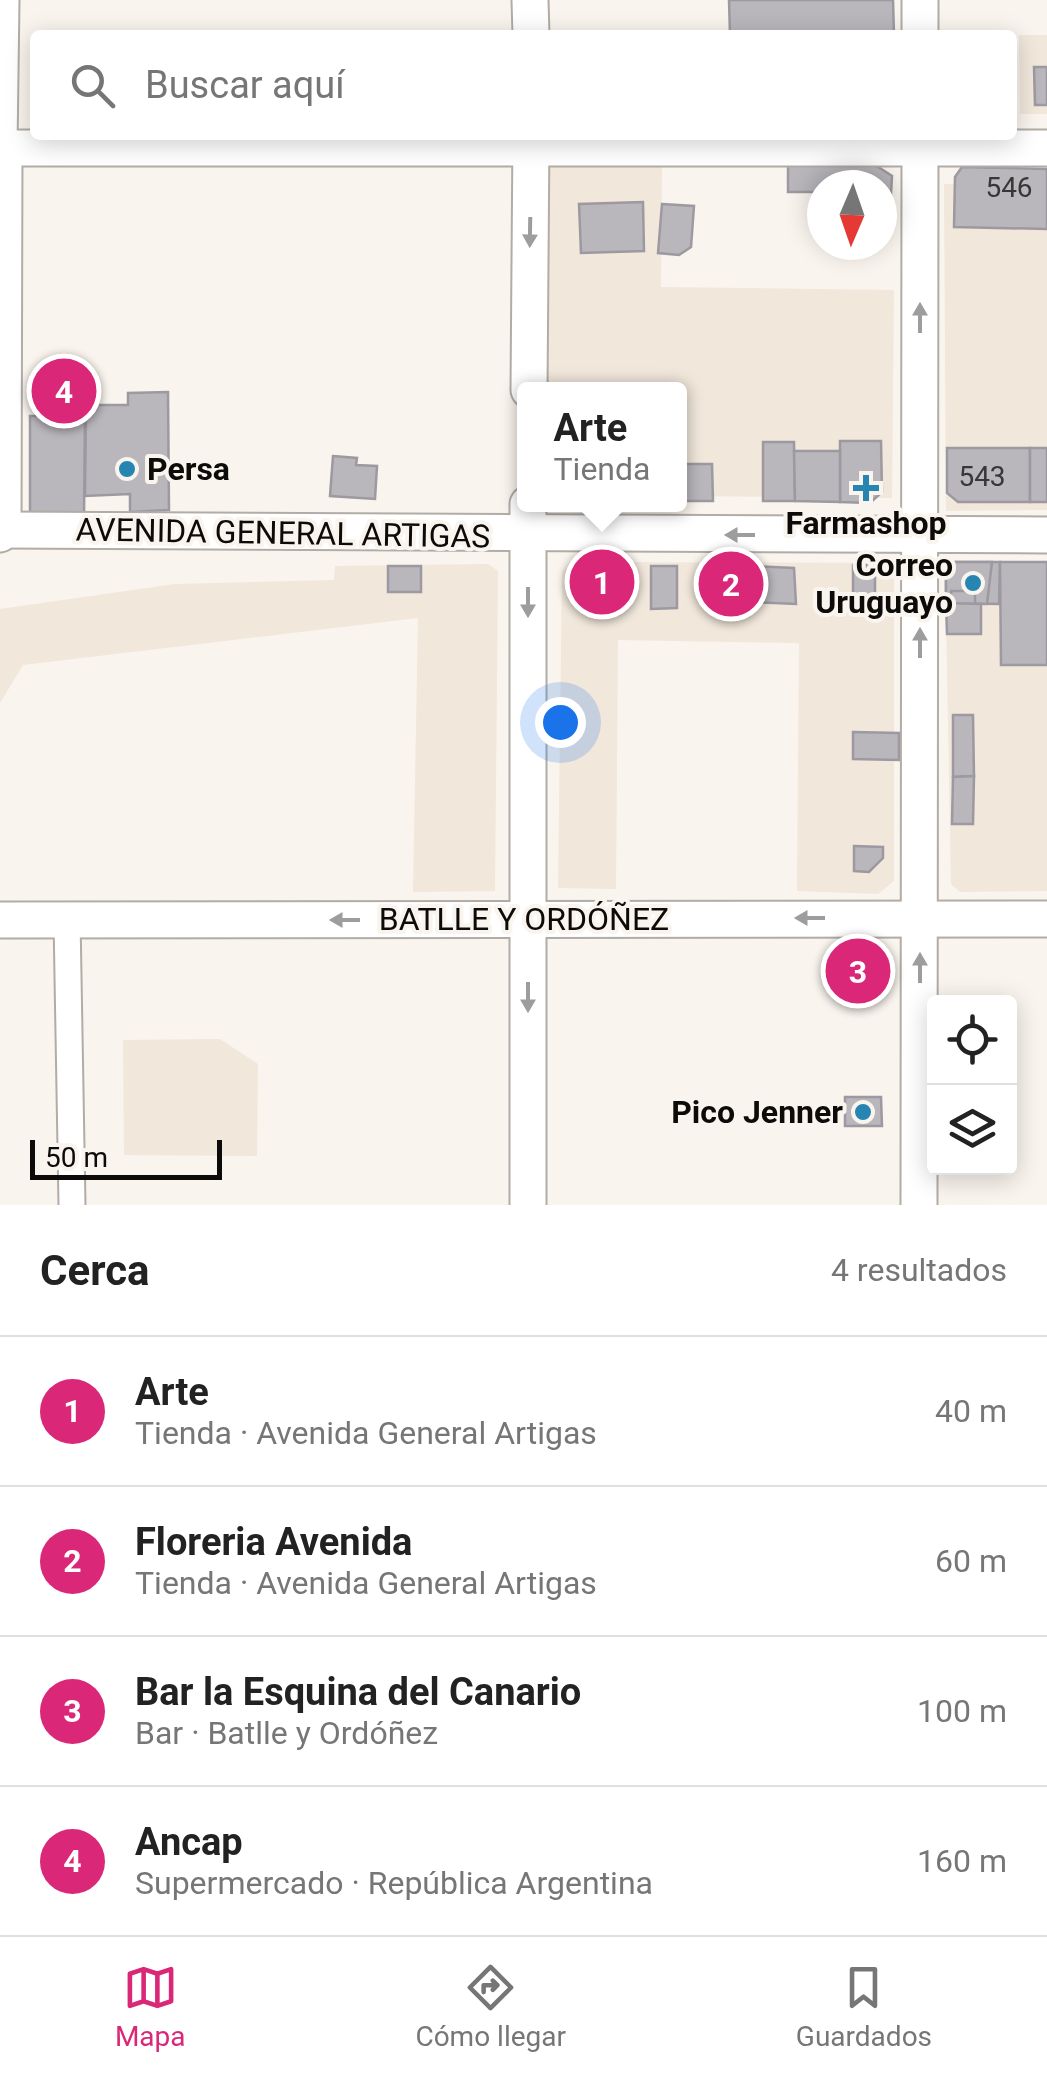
<!DOCTYPE html>
<html lang="es">
<meta charset="utf-8">
<style>
:root{--surface:#fff;--page:#f2f2f2;--text:#222;--muted:#767676;--line:#e0e0e0;--accent:#db2777}
body{margin:0;font-family:Roboto,sans-serif;background:var(--page);color:var(--text)}
.controls{position:absolute;right:30px;bottom:30px;display:grid;overflow:hidden;border-radius:10px;box-shadow:0 5px 25px #0003}
.controls button{width:90px;height:90px;display:grid;place-items:center;padding:0;border:0;border-bottom:2px solid var(--line);background:var(--surface);color:var(--text);font:50px sans-serif}
.compass{position:absolute;left:807px;top:170px;width:90px;height:90px;border-radius:50%;background:var(--surface);box-shadow:0 5px 25px #0003;rotate:182deg}
.scale{position:absolute;left:30px;bottom:25px;width:192px;box-sizing:border-box;padding-left:10px;border:5px solid #0d0b09;border-top:0;font-size:28px;line-height:35px;white-space:nowrap;color:#0d0b09;-webkit-text-stroke:8px #faf4ee;paint-order:stroke}
.you{position:absolute;left:560px;top:722px;width:35px;height:35px;margin:-25px;border:8px solid #fff;border-radius:50%;background:#1a73e8;box-shadow:0 0 0 15px #1a73e833}
.badge{display:grid;place-items:center;width:65px;height:65px;border-radius:50%;background:var(--accent);color:#fff;font-size:32px;font-weight:700}
.pin{position:absolute;translate:-50% -50%;border:5px solid #fff;box-shadow:0 2px 10px #0006}
.popup{position:absolute;left:517px;top:382px;width:170px;height:130px;box-sizing:border-box;display:grid;place-content:center;border-radius:10px;background:var(--surface);filter:drop-shadow(0 2px 8px #0005);font-size:32px;white-space:nowrap;color:var(--muted)}
.popup b{font-size:38px;color:var(--text)}
.popup::after{content:'';position:absolute;left:50%;top:100%;margin-left:-20px;border:20px solid transparent;border-top-color:var(--surface)}
.list{margin:0;padding:0;list-style:none}
h2{display:flex;justify-content:space-between;align-items:center;height:130px;margin:0;padding:0 40px;font-size:42px}
h2 small{font-size:32px;font-weight:400;color:var(--muted)}
.list li{display:grid;grid-template-columns:65px 1fr auto;gap:30px;align-items:center;box-sizing:border-box;height:150px;padding:0 40px;border-top:2px solid var(--line)}
.list b{display:block;font-size:38px;white-space:nowrap}
.list p{margin:0;font-size:32px;white-space:nowrap;color:var(--muted)}
.list em{font-size:32px;font-style:normal;color:var(--muted)}
.icon{flex:none;width:55px;height:55px;fill:none;stroke:currentColor;stroke-width:2;stroke-linecap:round;stroke-linejoin:round}
.map{position:relative;flex:none;width:1047px;height:1205px;overflow:hidden}
.search{position:absolute;background:var(--surface);box-shadow:0 5px 25px #0003;left:30px;right:30px;top:30px;height:110px;display:flex;align-items:center;gap:25px;box-sizing:border-box;padding:0 35px;border-radius:10px;color:var(--muted);font-size:38px}
.sheet{height:730px;background:var(--surface)}
nav{display:flex;justify-content:space-around;align-items:center;box-sizing:border-box;height:140px;border-top:2px solid var(--line);background:var(--surface);font-size:28px;color:var(--muted)}
nav a{display:grid;justify-items:center;gap:5px}
nav .on{color:var(--accent)}
.map>svg:first-child{display:block}
.built{fill:#f1e7db}
.building{fill:#b9b6bc;stroke:#9d99a0;stroke-width:2.5}
.lines{fill:none;stroke-linecap:round;stroke-linejoin:round}
.street-casing{stroke:#b1aca6;stroke-width:29}
.secondary-casing{stroke:#b1aca6;stroke-width:39}
.street{stroke:#fff;stroke-width:25}
.secondary{stroke:#fff;stroke-width:35}
.oneway{fill:#9e9d9d}
.poi-dot{fill:#2685b1;stroke:#faf4ee;stroke-width:4}
.labels{text-anchor:middle;dominant-baseline:central;stroke-width:8;stroke-linejoin:round;paint-order:stroke}
.number-label{font-size:28px;fill:#383636}
.poi-label{font-size:32px;font-weight:bold;fill:#0d0b09;stroke:#faf4ee;text-anchor:end}
.street-label{font-size:32px;fill:#0d0b09;stroke:#faf4ee}
</style>
<div class="map">
<svg width="1047" height="1205" viewBox="0 0 1047 1205">
<rect width="100%" height="100%" fill="#faf4ee"/>
<!-- built -->
<g class="built">
<polygon points="1019,35 1047,35 1047,114 1020,114"/>
<polygon points="546,165 662,167 661,287 894,290 892,498 680,496 680,390 544,390"/>
<polygon points="1047,183 1047,510 946,511 944,184"/>
<polygon points="945,561 1047,561 1047,891 960,892 951,884"/>
<polygon points="571,562 894,563 894,881 878,894 797,891 799,643 618,640 616,889 558,888 562,571"/>
<polygon points="488,564 498,571 495,891 413,892 418,618 23,665 0,703 0,609 175,584 334,580 335,566"/>
<polygon points="220,1039 258,1064 257,1156 124,1155 123,1040"/>
</g>
<!-- building -->
<g class="building">
<polygon points="729,0 893,0 894,35 730,35"/>
<polygon points="1034,67 1047,67 1047,105 1035,105"/>
<polygon points="872,163 892,176 889,230 882,230 882,185 822,185 822,228 820,192 788,192 788,164"/>
<polygon points="962,167 1047,169 1047,229 954,227 955,177"/>
<polygon points="643,202 644,251 581,253 579,204"/>
<polygon points="662,204 694,206 691,247 679,255 658,253"/>
<polygon points="41,379 88,380 86,405 41,403"/>
<polygon points="168,392 169,510 130,512 130,494 85,496 86,405 128,405 128,393"/>
<polygon points="30,416 85,416 84,517 30,517"/>
<polygon points="840,441 881,441 882,492 870,503 840,502"/>
<polygon points="763,442 794,442 795,501 763,501"/>
<polygon points="947,448 1030,448 1030,502 958,502 947,493"/>
<rect x="1030" y="448" width="17" height="54"/>
<polygon points="794,451 840,451 840,502 795,501"/>
<polygon points="333,456 357,458 356,465 377,466 375,499 330,496"/>
<polygon points="680,464 712,464 713,501 680,501"/>
<polygon points="946,562 1000,562 999,604 946,603"/>
<polygon points="946,562 992,562 987,604 946,603"/>
<polygon points="1000,562 1047,562 1047,665 1001,665"/>
<rect x="585" y="564" width="33" height="36"/>
<polygon points="711,565 751,566 752,602 710,602"/>
<rect x="853" y="565" width="22" height="33"/>
<rect x="388" y="566" width="33" height="26"/>
<polygon points="651,566 677,566 677,608 651,609"/>
<polygon points="751,566 794,568 796,604 752,602"/>
<rect x="951" y="591" width="24" height="13"/>
<polygon points="946,603 981,604 981,634 947,634"/>
<polygon points="953,715 973,715 974,776 953,777"/>
<polygon points="853,732 899,733 899,760 853,759"/>
<polygon points="974,776 973,824 952,824 953,777"/>
<polygon points="854,846 883,847 883,858 869,872 854,871"/>
<polygon points="833,950 883,950 883,993 833,992"/>
<polygon points="845,1097 881,1097 882,1126 845,1126"/>
</g>
<g class="lines">
<defs>
<g id="street">
<polyline points="4,148 6,0"/>
<polyline points="67,919 72,1205"/>
</g>
<g id="secondary">
<polyline points="530,0 531,35"/>
<polyline points="920,35 920,0"/>
<polyline points="0,148 1047,148"/>
<polyline points="529,390 531,135"/>
<polyline points="528,504 528,1205"/>
<polyline points="0,530 1047,535"/>
<polyline points="0,534 3,530 4,148"/>
<polyline points="0,920 1047,919"/>
<polyline points="919,1205 920,135"/>
</g>
</defs>
<!-- street casing -->
<use href="#street" class="street-casing"/>
<!-- secondary casing -->
<use href="#secondary" class="secondary-casing"/>
<!-- street -->
<use href="#street" class="street"/>
<!-- secondary -->
<use href="#secondary" class="secondary"/>
</g>
<!-- one-way arrows -->
<defs><path id="oneway-solid" d="M-6-.8H1V-3.2L6.5 0L1 3.2V.8H-6Z" transform="scale(2.5)"/></defs>
<g class="oneway">
<use href="#oneway-solid" transform="translate(530 232) rotate(91)"/>
<use href="#oneway-solid" transform="translate(920 318) rotate(-90)"/>
<use href="#oneway-solid" transform="translate(740 535) rotate(-180)"/>
<use href="#oneway-solid" transform="translate(528 602) rotate(90)"/>
<use href="#oneway-solid" transform="translate(920 643) rotate(-90)"/>
<use href="#oneway-solid" transform="translate(810 918) rotate(180)"/>
<use href="#oneway-solid" transform="translate(345 920) rotate(-180)"/>
<use href="#oneway-solid" transform="translate(920 968) rotate(-90)"/>
<use href="#oneway-solid" transform="translate(528 997) rotate(90)"/>
</g>
<!-- markers -->
<g class="poi-dot">
<circle cx="127" cy="469" r="10"/>
<path d="M861 473h10v10h10v10h-10v10h-10v-10h-10v-10h10z"/>
<circle cx="973" cy="583" r="10"/>
<circle cx="863" cy="1112" r="10"/>
</g>
<g class="labels">
<!-- number labels -->
<g class="number-label">
<text x="1009" y="187">546</text>
<text x="982" y="476">543</text>
</g>
<!-- poi labels -->
<g class="poi-label">
<text x="147" y="469" text-anchor="start">Persa</text>
<text x="866" y="523" text-anchor="middle">Farmashop</text>
<text x="953" y="565">Correo<tspan x="953" dy="37">Uruguayo</tspan></text>
<text x="843" y="1112">Pico Jenner</text>
</g>
<!-- street labels -->
<g class="street-label">
<text transform="translate(283 533) rotate(1)">AVENIDA GENERAL ARTIGAS</text>
<text x="524" y="919">BATLLE Y ORDÓÑEZ</text>
</g>
</g>
</svg>
<div class="controls">
<button><svg class="icon" aria-label="locate" viewBox="0 0 24 24"><circle cx="12" cy="12" r="6"/><path d="M12 2v4M12 18v4M2 12h4M18 12h4"/></svg></button>
<button><svg class="icon" aria-label="layers" viewBox="0 0 24 24"><path d="M12 4l9 5-9 5-9-5zM3 14l9 5 9-5"/></svg></button>
</div>
<svg class="compass" viewBox="-18 -18 36 36"><path d="M0-13l5 13h-10z" fill="#e53935"/><path d="M0 13l5-13h-10z" fill="#767676"/></svg>
<div class="scale">50 m</div>
<div class="you"></div>
<div class="pin badge" style="left:602px;top:582px">1</div>
<div class="popup"><b>Arte</b>Tienda</div>
<div class="pin badge" style="left:731px;top:584px">2</div>
<div class="pin badge" style="left:858px;top:971px">3</div>
<div class="pin badge" style="left:64px;top:391px">4</div>
<div class="search"><svg class="icon" aria-label="search" viewBox="0 0 24 24"><circle cx="10" cy="10" r="6"/><path d="M15 15l6 6"/></svg>Buscar aquí</div>
</div>
<section class="sheet">
<h2>Cerca<small>4 resultados</small></h2>
<ul class="list">
<li><span class="badge">1</span><div><b>Arte</b><p>Tienda · Avenida General Artigas</p></div><em>40 m</em></li>
<li><span class="badge">2</span><div><b>Floreria Avenida</b><p>Tienda · Avenida General Artigas</p></div><em>60 m</em></li>
<li><span class="badge">3</span><div><b>Bar la Esquina del Canario</b><p>Bar · Batlle y Ordóñez</p></div><em>100 m</em></li>
<li><span class="badge">4</span><div><b>Ancap</b><p>Supermercado · República Argentina</p></div><em>160 m</em></li>
</ul>
</section>
<nav>
<a class="on"><svg class="icon" aria-label="map" viewBox="0 0 24 24"><path d="M3 6l6-2 6 2 6-2v14l-6 2-6-2-6 2zM9 4v14M15 6v14"/></svg>Mapa</a>
<a><svg class="icon" aria-label="directions" viewBox="0 0 24 24"><path d="M12 3l9 9-9 9-9-9zM9 14v-3h6M13 9l2 2-2 2"/></svg>Cómo llegar</a>
<a><svg class="icon" aria-label="saved" viewBox="0 0 24 24"><path d="M7 4h10v16l-5-4-5 4z"/></svg>Guardados</a>
</nav>
